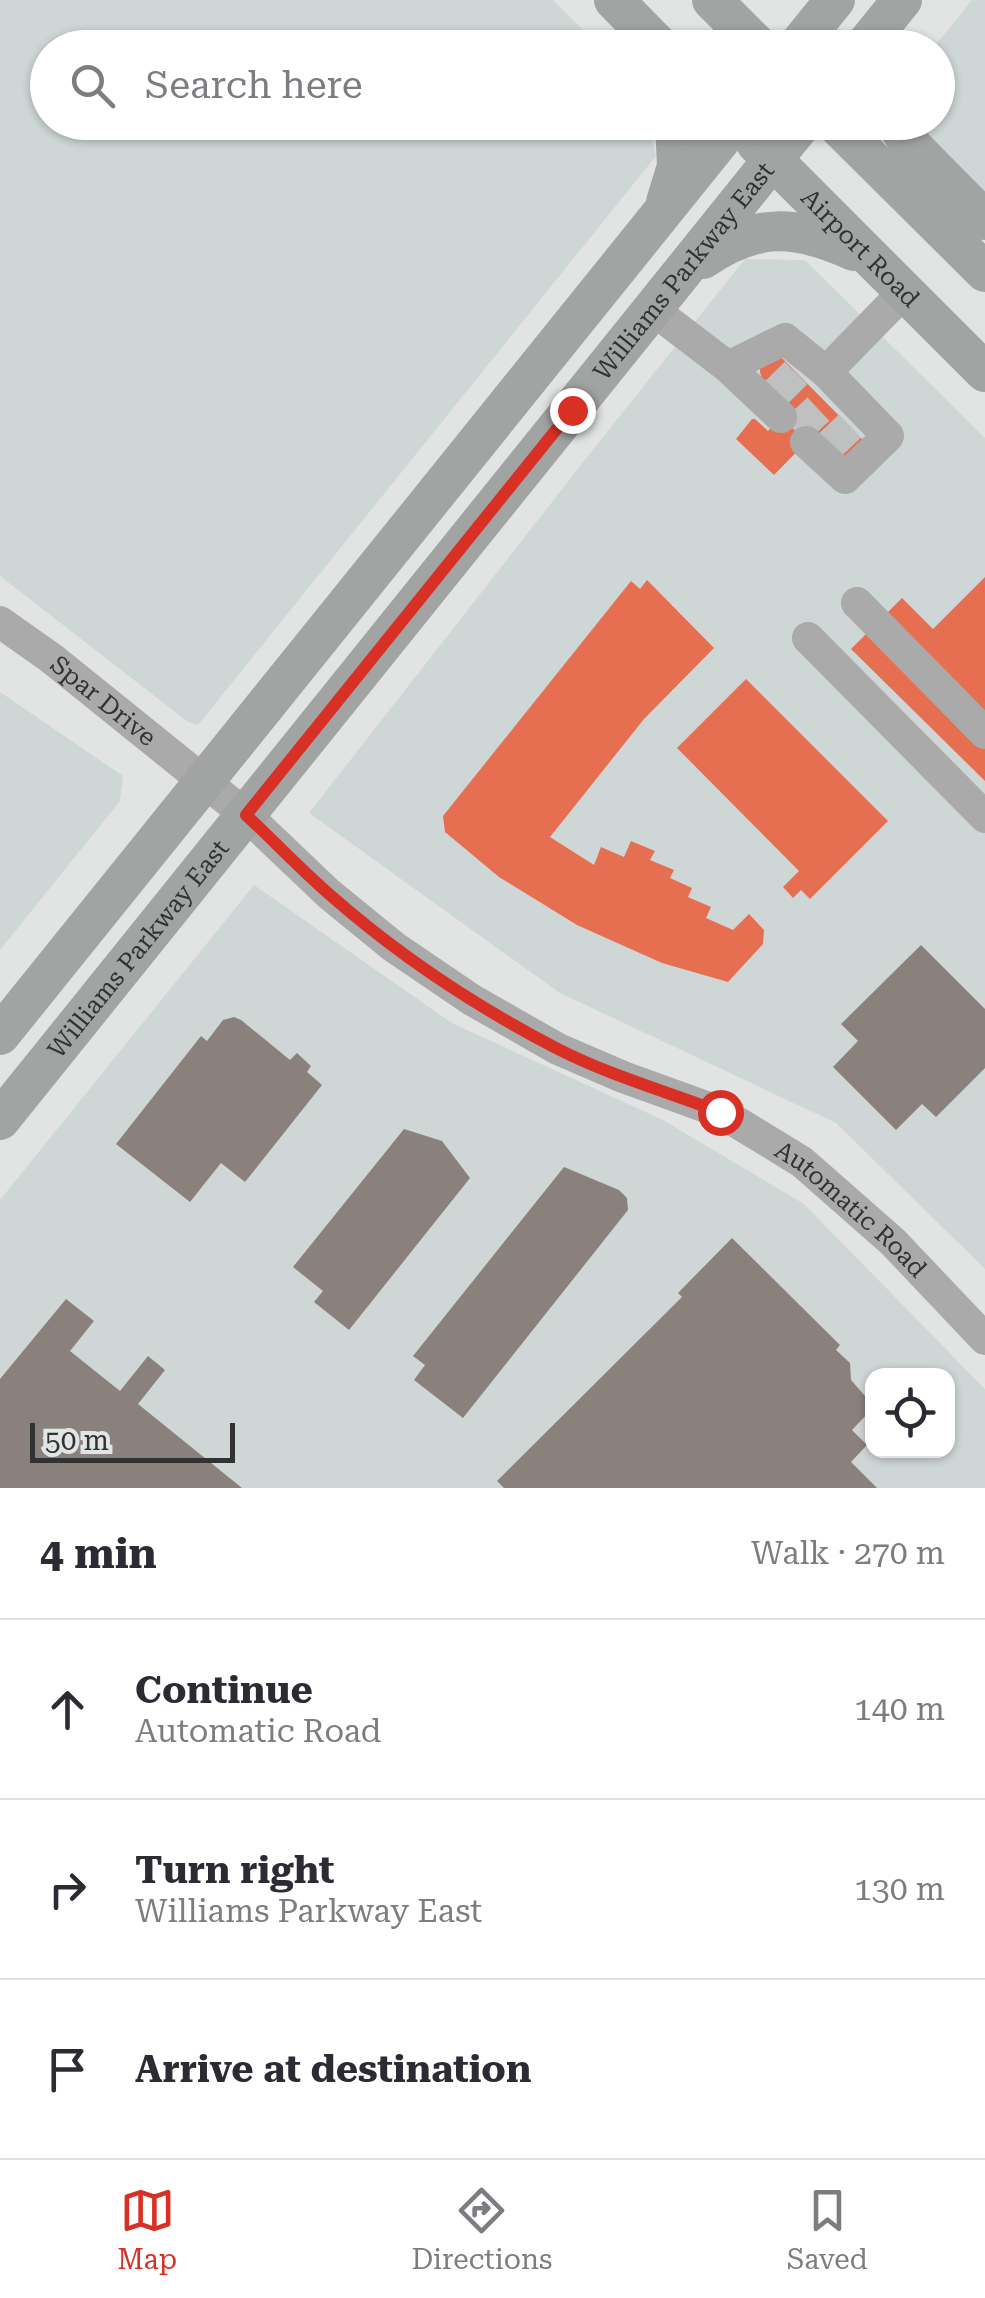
<!DOCTYPE html>
<meta charset="utf-8">
<style>
:root{--surface:#fff;--page:#f7f7f7;--text:#2b2b33;--muted:#7c7c81;--line:#e1e1e2;--accent:#d93025}
body{margin:0;font-family:"Roboto Serif",serif;background:var(--page);color:var(--text)}
.controls{position:absolute;right:30px;bottom:30px;display:grid;overflow:hidden;border-radius:20px;box-shadow:0 2px 8px #0004}
.controls button{width:90px;height:90px;display:grid;place-items:center;padding:0;border:0;border-bottom:2px solid var(--line);background:var(--surface);color:var(--text);font:50px sans-serif}
.scale{position:absolute;left:30px;bottom:25px;width:205px;box-sizing:border-box;padding-left:10px;border:5px solid #313332;border-top:0;font-size:28px;line-height:35px;white-space:nowrap;color:#313332;-webkit-text-stroke:8px #e1e5e5;paint-order:stroke}
.stop{position:absolute;width:30px;height:30px;margin:-22px;border:8px solid #d93025;border-radius:50%;background:#fff}
.stop.end{background:#d93025;border-color:#fff;box-shadow:0 2px 10px #0008}
.list{margin:0;padding:0;list-style:none}
h2{display:flex;justify-content:space-between;align-items:center;height:130px;margin:0;padding:0 40px;font-size:42px}
h2 small{font-size:32px;font-weight:400;color:var(--muted)}
.list li{display:grid;grid-template-columns:65px 1fr auto;gap:30px;align-items:center;box-sizing:border-box;height:180px;padding:0 40px;border-top:2px solid var(--line)}
.list b{display:block;font-size:38px;white-space:nowrap}
.list p{margin:0;font-size:32px;white-space:nowrap;color:var(--muted)}
.list em{font-size:32px;font-style:normal;color:var(--muted)}
.icon{flex:none;width:55px;height:55px;fill:none;stroke:currentColor;stroke-width:2;stroke-linecap:round;stroke-linejoin:round}
.map{position:relative;flex:none;width:985px;height:1488px;overflow:hidden}
.search{position:absolute;background:var(--surface);box-shadow:0 2px 8px #0004;left:30px;right:30px;top:30px;height:110px;display:flex;align-items:center;gap:25px;box-sizing:border-box;padding:0 35px;border-radius:55px;color:var(--muted);font-size:38px}
.sheet{height:670px;background:var(--surface)}
nav{display:flex;justify-content:space-around;align-items:center;box-sizing:border-box;height:140px;border-top:2px solid var(--line);background:var(--surface);font-size:28px;color:var(--muted)}
nav a{display:grid;justify-items:center;gap:5px}
nav .on{color:var(--accent)}
.map>svg:first-child{display:block}
.built{fill:#cfd7d6;fill-rule:evenodd}
.shops{fill:#e76f51}
.industry{fill:#8a817c}
.lines{fill:none;stroke-linecap:round;stroke-linejoin:round}
.minor-tunnel{stroke:#bfc1c0;stroke-width:32;stroke-dasharray:32 16;stroke-linecap:butt}
.minor{stroke:#aaa;stroke-width:32}
.major{stroke:#a2a3a3;stroke-width:40}
.route{stroke:#d93025;stroke-width:12}
.labels{text-anchor:middle;dominant-baseline:central;stroke-width:10;stroke-linejoin:round;paint-order:stroke}
.street-label{font-size:25px;fill:#313332;stroke:#e1e5e5}
</style>
<div class="map">
<svg width="985" height="1488" viewBox="0 0 985 1488">
<rect width="100%" height="100%" fill="#e2e4e4"/>
<!-- built -->
<g class="built">
<polygon points="0,0 553,0 600,47 48,48 48,122 648,123 656,156 198,725 188,722 0,576"/>
<polygon points="972,0 985,0 985,202 916,123 938,122 938,48 934,47"/>
<polygon points="745,259 805,260 985,438 985,1269 836,1123 560,993 309,813 595,447"/>
<polygon points="0,692 123,776 120,801 0,950"/>
<path d="M 254,885 L 452,1023 L 663,1120 L 804,1204 L 985,1389 L 985,1488 L 0,1488 L 0,1200 ZM 872,1376 L 948,1376 L 948,1450 L 872,1450 Z"/>
</g>
<!-- shops -->
<g class="shops">
<polygon points="782,358 863,440 852,463 816,432 774,475 736,439 752,419 755,419 768,431 790,407 762,379 760,372 760,368"/>
<polygon points="985,577 985,781 851,649 902,598 933,629"/>
<polygon points="647,580 714,648 644,719 550,837 594,865 601,847 624,857 631,841 655,851 650,860 674,870 670,878 692,888 688,897 711,907 706,918 733,930 749,914 764,930 763,944 728,982 662,963 577,925 499,877 445,832 443,816 631,581 640,589"/>
<polygon points="746,679 888,821 810,899 801,890 793,898 783,887 799,871 677,748"/>
</g>
<!-- industry -->
<g class="industry">
<polygon points="921,945 985,1009 985,1068 936,1117 922,1104 896,1130 833,1067 858,1041 841,1024"/>
<polygon points="234,1017 241,1020 290,1060 297,1053 311,1066 307,1072 322,1085 245,1182 221,1163 190,1202 116,1144 201,1036 207,1041 223,1020"/>
<polygon points="404,1129 442,1141 470,1178 349,1330 314,1302 323,1291 293,1267"/>
<polygon points="564,1167 619,1190 627,1198 628,1210 463,1418 414,1380 425,1365 413,1356"/>
<polygon points="732,1238 840,1345 836,1350 850,1363 851,1380 872,1404 872,1409 852,1430 867,1445 851,1462 877,1488 504,1488 497,1481 682,1297 678,1293"/>
<polygon points="66,1299 94,1321 70,1351 120,1391 148,1356 165,1370 138,1404 242,1488 0,1488 0,1379"/>
</g>
<g class="lines">
<!-- minor-tunnel -->
<g class="minor-tunnel">
<polyline points="776,393 796,373"/>
<polyline points="795,431 826,402"/>
<polyline points="829,446 850,426"/>
</g>
<!-- minor -->
<g class="minor">
<polyline points="652,309 728,367 785,339 826,372 904,292"/>
<polyline points="728,367 781,417"/>
<polyline points="806,442 845,478 888,436 826,372"/>
<polyline points="857,603 985,733"/>
<path id="s1" d="M 0,622 L 51,658 L 246,815 L 329,894 L 394,947 L 472,1000 L 558,1049 L 623,1077 L 720,1112 L 802,1162 L 893,1242 L 985,1339"/>
<polyline points="808,638 985,817"/>
</g>
<!-- major -->
<g class="major">
<polyline points="614,0 661,48"/>
<polyline points="712,0 760,48"/>
<polyline points="796,48 835,0"/>
<polyline points="863,48 902,0"/>
<polyline points="834,122 985,272"/>
<polyline points="895,122 909,143 985,220"/>
<path id="s2" d="M 756,143 L 985,372"/>
<polyline points="666,202 677,166 675,122"/>
<path d="M 703,259 C 757,222 796,225 854,251"/>
<polyline points="0,1035 735,122"/>
<path id="s3" d="M 0,1120 L 803,122"/>
</g>
</g>
<g class="lines">
<!-- route -->
<path class="route" d="M 572,410 L 246,815 C 274,841 300,869 329,894 C 397,954 475,1006 556,1048 C 608,1075 665,1091 720,1112"/>
</g>
<g class="labels">
<!-- street labels -->
<g class="street-label">
<text stroke="none"><textPath href="#s2" startOffset="148">Airport Road</textPath></text>
<text stroke="none"><textPath href="#s3" startOffset="1090">Williams Parkway East</textPath></text>
<text stroke="none"><textPath href="#s1" startOffset="130">Spar Drive</textPath></text>
<text stroke="none"><textPath href="#s3" startOffset="220">Williams Parkway East</textPath></text>
<text stroke="none"><textPath href="#s1" startOffset="1042">Automatic Road</textPath></text>
</g>
</g>
</svg>
<div class="controls">
<button><svg class="icon" aria-label="locate" viewBox="0 0 24 24"><circle cx="12" cy="12" r="6"/><path d="M12 2v4M12 18v4M2 12h4M18 12h4"/></svg></button>
</div>
<div class="scale">50 m</div>
<div class="stop" style="left:720px;top:1112px"></div>
<div class="stop end" style="left:572px;top:410px"></div>
<div class="search"><svg class="icon" aria-label="search" viewBox="0 0 24 24"><circle cx="10" cy="10" r="6"/><path d="M15 15l6 6"/></svg>Search here</div>
</div>
<section class="sheet">
<h2>4 min<small>Walk · 270 m</small></h2>
<ul class="list">
<li><svg class="icon" aria-label="ahead" viewBox="0 0 24 24"><path d="M12 20V5M6 11l6-6 6 6"/></svg><div><b>Continue</b><p>Automatic Road</p></div><em>140 m</em></li>
<li><svg class="icon" aria-label="right" viewBox="0 0 24 24"><path d="M7 20v-9h11M14 6l5 5-5 5"/></svg><div><b>Turn right</b><p>Williams Parkway East</p></div><em>130 m</em></li>
<li><svg class="icon" aria-label="arrive" viewBox="0 0 24 24"><path d="M6 21V4h12l-3 4 3 4H6"/></svg><div><b>Arrive at destination</b></div></li>
</ul>
</section>
<nav>
<a class="on"><svg class="icon" aria-label="map" viewBox="0 0 24 24"><path d="M3 6l6-2 6 2 6-2v14l-6 2-6-2-6 2zM9 4v14M15 6v14"/></svg>Map</a>
<a><svg class="icon" aria-label="directions" viewBox="0 0 24 24"><path d="M12 3l9 9-9 9-9-9zM9 14v-3h6M13 9l2 2-2 2"/></svg>Directions</a>
<a><svg class="icon" aria-label="saved" viewBox="0 0 24 24"><path d="M7 4h10v16l-5-4-5 4z"/></svg>Saved</a>
</nav>
